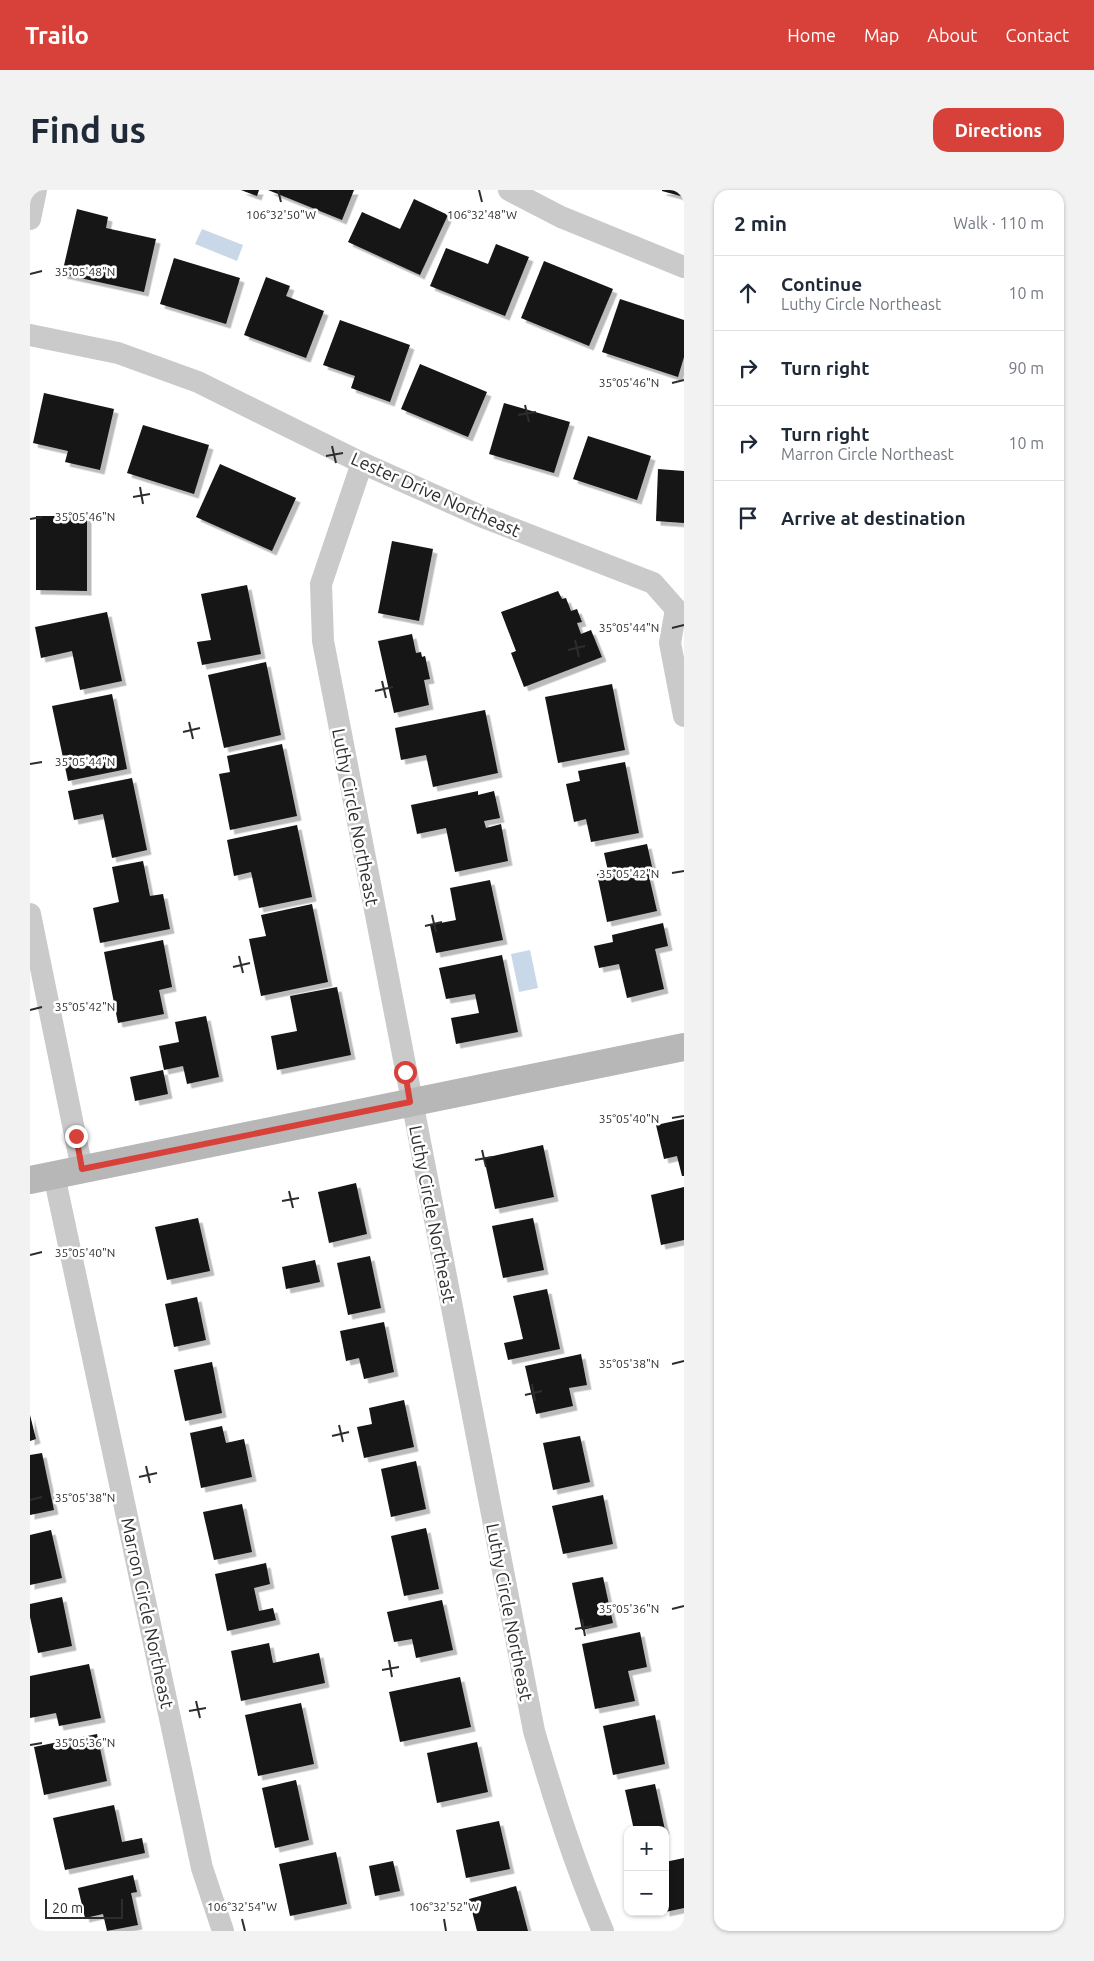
<!DOCTYPE html>
<meta charset="utf-8">
<style>
:root{--surface:#fff;--page:#f2f2f3;--text:#1f2937;--muted:#747a83;--line:#e0e1e3;--accent:#d8403a}
body{margin:0;font-family:Ubuntu,sans-serif;background:var(--page);color:var(--text)}
.controls{position:absolute;right:15px;bottom:15px;display:grid;overflow:hidden;border-radius:10px;box-shadow:0 1px 4px #0004}
.controls button{width:45px;height:45px;display:grid;place-items:center;padding:0;border:0;border-bottom:1px solid var(--line);background:var(--surface);color:var(--text);font:25px sans-serif}
.scale{position:absolute;left:15px;bottom:12px;width:78px;box-sizing:border-box;padding-left:5px;border:2px solid #2d2d2d;border-top:0;font-size:14px;line-height:18px;white-space:nowrap;color:#2d2d2d;-webkit-text-stroke:4px #fff;paint-order:stroke}
.stop{position:absolute;width:15px;height:15px;margin:-11px;border:4px solid #d8403a;border-radius:50%;background:#fff}
.stop.end{background:#d8403a;border-color:#fff;box-shadow:0 1px 5px #0008}
.list{margin:0;padding:0;list-style:none}
h2{display:flex;justify-content:space-between;align-items:center;height:65px;margin:0;padding:0 20px;font-size:21px}
h2 small{font-size:16px;font-weight:400;color:var(--muted)}
.list li{display:grid;grid-template-columns:32px 1fr auto;gap:15px;align-items:center;box-sizing:border-box;height:75px;padding:0 20px;border-top:1px solid var(--line)}
.list b{display:block;font-size:19px;white-space:nowrap}
.list p{margin:0;font-size:16px;white-space:nowrap;color:var(--muted)}
.list em{font-size:16px;font-style:normal;color:var(--muted)}
.icon{flex:none;width:28px;height:28px;fill:none;stroke:currentColor;stroke-width:2;stroke-linecap:round;stroke-linejoin:round}
.map{position:relative;flex:none;width:654px;height:1741px;overflow:hidden;border-radius:15px}
header{display:flex;align-items:center;gap:30px;box-sizing:border-box;height:70px;padding:0 25px;background:var(--accent);color:#fff}
header strong{font-size:24px}
nav{display:flex;gap:28px;margin-inline-start:auto;font-size:18px}
.intro{display:flex;align-items:center;justify-content:space-between;box-sizing:border-box;height:120px;padding:0 30px}
h1{margin:0;font-size:35px}
.button{padding:12px 22px;border-radius:15px;background:var(--accent);color:#fff;font-size:18px;font-weight:700}
main{display:flex;gap:30px;padding:0 30px}
aside{flex:1;background:var(--surface);border-radius:15px;box-shadow:0 1px 4px #0004}
.map>svg:first-child{display:block}
.water{fill:#c8d8e8}
.building{fill:#141414;filter:url(#shadow)}
.lines{fill:none;stroke-linecap:round;stroke-linejoin:round}
.street{stroke:#cacaca;stroke-width:22}
.secondary{stroke:#b7b7b7;stroke-width:28}
.route{stroke:#d8403a;stroke-width:6}
.ticks{fill:none;stroke:#2d2d2d;stroke-width:2}
.labels{text-anchor:middle;dominant-baseline:central;stroke-width:5;stroke-linejoin:round;paint-order:stroke}
.street-label{font-size:18px;fill:#2d2d2d;stroke:#fff}
.ticks-label{font-size:12px;text-anchor:middle;fill:#2d2d2d;stroke:#fff;stroke-width:5;stroke-linejoin:round;paint-order:stroke}
</style>
<header>
<strong>Trailo</strong>
<nav><a>Home</a><a>Map</a><a>About</a><a>Contact</a></nav>
</header>
<div class="intro"><h1>Find us</h1><a class="button">Directions</a></div>
<main>
<div class="map">
<svg width="654" height="1741" viewBox="0 0 654 1741">
<defs>
<filter id="shadow"><feDropShadow dx="4.5" dy="4.5" stdDeviation="0" flood-color="#0004"/></filter>
</defs>
<rect width="100%" height="100%" fill="#fff"/>
<!-- water -->
<g class="water">
<polygon points="172,39 213,55 207,71 165,54"/>
<polygon points="500,760 508,798 489,802 481,764"/>
</g>
<!-- building -->
<g class="building">
<polygon points="211,0 229,0 227,6"/>
<polygon points="238,0 324,0 312,30"/>
<polygon points="632,0 654,0 654,7 632,1"/>
<polygon points="384,9 418,25 390,85 318,52 332,22 370,39"/>
<polygon points="47,19 78,27 76,38 126,49 114,102 32,84"/>
<polygon points="466,54 499,67 475,126 400,96 416,58 458,74"/>
<polygon points="144,68 210,88 196,134 130,114"/>
<polygon points="514,71 583,99 559,156 491,128"/>
<polygon points="236,87 260,96 256,106 294,121 276,168 214,145"/>
<polygon points="590,109 654,130 654,167 648,187 572,162"/>
<polygon points="310,130 380,155 360,212 321,198 325,186 293,175"/>
<polygon points="390,174 457,202 438,247 371,219"/>
<polygon points="14,203 84,219 70,280 35,272 38,261 3,253"/>
<polygon points="474,213 540,232 524,283 459,264"/>
<polygon points="113,235 179,255 164,304 97,283"/>
<polygon points="558,246 621,266 607,310 543,289"/>
<polygon points="190,274 266,308 242,361 166,327"/>
<polygon points="628,279 654,281 654,333 626,331"/>
<polygon points="6,326 57,326 57,401 6,400"/>
<polygon points="362,351 403,359 389,431 348,423"/>
<polygon points="217,395 231,464 172,475 167,452 181,450 171,404"/>
<polygon points="528,401 532,409 536,408 541,421 547,419 552,432 547,433 551,444 561,440 572,467 494,497 481,463 486,461 471,422"/>
<polygon points="77,422 92,491 50,500 42,461 11,468 5,437"/>
<polygon points="382,444 386,463 391,462 392,467 395,466 400,489 394,490 399,515 364,523 348,451"/>
<polygon points="236,472 251,545 194,558 178,485"/>
<polygon points="582,494 595,560 528,573 515,507"/>
<polygon points="82,504 97,579 38,591 22,516"/>
<polygon points="455,520 468,583 403,597 396,565 371,570 365,538"/>
<polygon points="252,554 267,626 200,640 189,584 200,582 197,566"/>
<polygon points="595,572 609,643 561,652 556,629 544,632 536,594 550,591 548,581"/>
<polygon points="102,588 117,660 82,668 73,624 44,630 38,601"/>
<polygon points="448,601 448,605 464,601 470,628 454,631 456,638 471,634 478,671 425,682 416,638 387,644 381,615"/>
<polygon points="267,635 282,707 229,718 221,682 204,686 197,650"/>
<polygon points="617,654 623,681 618,682 627,721 577,732 567,684 578,681 574,663"/>
<polygon points="113,671 120,706 133,704 140,739 70,753 63,718 89,712 82,677"/>
<polygon points="460,690 473,750 406,763 400,735 426,730 420,698"/>
<polygon points="282,714 298,792 231,806 219,749 236,746 231,725"/>
<polygon points="633,733 638,756 625,759 634,799 597,808 589,774 569,778 564,756 583,752 582,745"/>
<polygon points="133,750 142,797 129,800 134,824 88,833 74,762"/>
<polygon points="472,765 488,842 426,854 421,828 449,823 445,804 416,809 409,778"/>
<polygon points="307,797 321,865 247,880 241,846 267,841 260,806"/>
<polygon points="176,826 189,887 157,894 153,876 134,880 129,856 149,852 145,832"/>
<polygon points="133,880 138,904 105,911 100,887"/>
<polygon points="654,929 654,986 652,986 647,966 634,969 626,935"/>
<polygon points="513,955 524,1007 465,1019 454,968"/>
<polygon points="326,993 337,1044 299,1053 288,1002"/>
<polygon points="654,997 654,1050 631,1055 621,1005"/>
<polygon points="168,1028 180,1081 137,1090 125,1037"/>
<polygon points="503,1028 514,1080 473,1088 462,1036"/>
<polygon points="340,1066 351,1118 318,1125 307,1073"/>
<polygon points="285,1070 290,1092 256,1099 252,1077"/>
<polygon points="517,1099 530,1159 478,1170 474,1153 493,1149 483,1106"/>
<polygon points="167,1107 176,1150 144,1157 135,1114"/>
<polygon points="354,1132 364,1182 334,1189 329,1168 316,1171 310,1141"/>
<polygon points="551,1164 557,1195 539,1198 543,1216 506,1224 495,1176"/>
<polygon points="182,1172 192,1223 155,1231 144,1180"/>
<polygon points="374,1210 384,1257 334,1268 327,1237 342,1234 339,1218"/>
<polygon points="0,1225 6,1249 0,1251"/>
<polygon points="192,1236 196,1253 214,1249 222,1287 171,1298 160,1243"/>
<polygon points="550,1246 560,1292 523,1300 513,1253"/>
<polygon points="12,1263 24,1320 0,1325 0,1265"/>
<polygon points="386,1271 396,1319 361,1327 351,1279"/>
<polygon points="573,1305 583,1354 533,1364 522,1316"/>
<polygon points="212,1314 222,1362 184,1370 173,1322"/>
<polygon points="396,1338 409,1399 374,1406 361,1346"/>
<polygon points="21,1340 32,1388 0,1395 0,1345"/>
<polygon points="236,1373 240,1394 224,1398 229,1421 243,1418 246,1430 197,1441 185,1384"/>
<polygon points="573,1387 583,1433 552,1440 542,1393"/>
<polygon points="32,1407 42,1456 8,1463 0,1427 0,1414"/>
<polygon points="412,1410 423,1460 386,1468 382,1449 364,1452 357,1422"/>
<polygon points="610,1442 617,1477 598,1481 605,1511 565,1519 552,1454"/>
<polygon points="239,1453 243,1473 289,1463 295,1493 211,1511 201,1461"/>
<polygon points="59,1474 71,1528 29,1536 26,1523 0,1528 0,1486"/>
<polygon points="430,1487 441,1537 370,1552 359,1502"/>
<polygon points="271,1513 284,1574 228,1586 215,1525"/>
<polygon points="625,1525 635,1574 583,1585 573,1536"/>
<polygon points="67,1544 77,1591 14,1605 4,1557"/>
<polygon points="447,1552 458,1602 407,1613 397,1563"/>
<polygon points="266,1590 279,1650 245,1658 232,1598"/>
<polygon points="625,1594 635,1640 604,1640 595,1600"/>
<polygon points="84,1615 92,1652 112,1648 115,1663 35,1680 23,1628"/>
<polygon points="469,1631 480,1679 436,1688 426,1640"/>
<polygon points="306,1662 317,1714 260,1726 249,1674"/>
<polygon points="654,1668 654,1718 635,1722 635,1672"/>
<polygon points="363,1671 370,1701 345,1706 339,1676"/>
<polygon points="103,1685 107,1702 101,1703 108,1735 77,1741 73,1724 55,1728 48,1698"/>
<polygon points="486,1696 498,1741 447,1741 439,1709"/>
</g>
<g class="lines">
<!-- street -->
<g class="street">
<polyline points="479,0 531,27 654,77"/>
<polyline points="0,29 6,0"/>
<polyline points="0,145 88,163 168,192 332,273 453,327 623,393 646,419 640,453 654,526"/>
<path d="M 332,273 L 291,394 L 293,451 L 504,1541 C 524,1609 545,1676 573,1741"/>
<polyline points="0,724 52,979"/>
<polyline points="24,985 172,1678 193,1741"/>
</g>
<!-- secondary -->
<polyline class="secondary" points="0,990 654,857"/>
</g>
<g class="lines">
<!-- route -->
<polyline class="route" points="46,946 52,979 380,912 375,882"/>
</g>
<!-- ticks -->
<path class="ticks" d="M 248,0 L 251,12M 449,0 L 452,12M 0,84 L 12,81M 642,193 L 654,190M 495,215 L 499,232M 488,225 L 506,222M 302,256 L 306,273M 296,266 L 313,263M 110,297 L 113,314M 103,307 L 120,304M 0,329 L 12,327M 642,438 L 654,435M 545,450 L 549,467M 538,460 L 555,456M 352,491 L 356,508M 345,501 L 363,497M 159,532 L 163,549M 153,542 L 170,538M 0,574 L 12,572M 642,683 L 654,681M 402,725 L 406,742M 395,736 L 412,732M 209,766 L 213,783M 203,777 L 220,773M 0,820 L 12,817M 642,928 L 654,926M 452,960 L 456,977M 445,970 L 462,967M 259,1001 L 263,1018M 252,1011 L 269,1008M 0,1065 L 12,1062M 642,1174 L 654,1171M 502,1194 L 505,1211M 495,1205 L 512,1201M 309,1235 L 313,1252M 302,1246 L 319,1242M 116,1276 L 120,1293M 109,1287 L 127,1283M 0,1310 L 12,1307M 642,1419 L 654,1416M 552,1429 L 555,1446M 545,1439 L 562,1436M 359,1470 L 362,1487M 352,1480 L 369,1477M 166,1511 L 170,1528M 159,1521 L 176,1518M 0,1555 L 12,1553M 212,1729 L 215,1741M 414,1729 L 416,1741"/>
<g class="labels">
<!-- street labels -->
<g class="street-label">
<text transform="translate(406 304) rotate(24)">Lester Drive Northeast</text>
<text transform="translate(326 627) rotate(79)">Luthy Circle Northeast</text>
<text transform="translate(403 1024) rotate(79)">Luthy Circle Northeast</text>
<text transform="translate(480 1422) rotate(79)">Luthy Circle Northeast</text>
<text transform="translate(118 1423) rotate(78)">Marron Circle Northeast</text>
</g>
</g>
<g class="ticks-label">
<text x="251" y="29">106°32'50"W</text>
<text x="452" y="29">106°32'48"W</text>
<text x="55" y="86">35°05'48"N</text>
<text x="599" y="197">35°05'46"N</text>
<text x="55" y="331">35°05'46"N</text>
<text x="599" y="442">35°05'44"N</text>
<text x="55" y="576">35°05'44"N</text>
<text x="599" y="688">35°05'42"N</text>
<text x="55" y="821">35°05'42"N</text>
<text x="599" y="933">35°05'40"N</text>
<text x="55" y="1067">35°05'40"N</text>
<text x="599" y="1178">35°05'38"N</text>
<text x="55" y="1312">35°05'38"N</text>
<text x="599" y="1423">35°05'36"N</text>
<text x="55" y="1557">35°05'36"N</text>
<text x="212" y="1721">106°32'54"W</text>
<text x="414" y="1721">106°32'52"W</text>
</g>
</svg>
<div class="controls">
<button>+</button>
<button>−</button>
</div>
<div class="scale">20 m</div>
<div class="stop" style="left:375px;top:882px"></div>
<div class="stop end" style="left:46px;top:946px"></div>
</div>
<aside>
<h2>2 min<small>Walk · 110 m</small></h2>
<ul class="list">
<li><svg class="icon" aria-label="ahead" viewBox="0 0 24 24"><path d="M12 20V5M6 11l6-6 6 6"/></svg><div><b>Continue</b><p>Luthy Circle Northeast</p></div><em>10 m</em></li>
<li><svg class="icon" aria-label="right" viewBox="0 0 24 24"><path d="M7 20v-9h11M14 6l5 5-5 5"/></svg><div><b>Turn right</b></div><em>90 m</em></li>
<li><svg class="icon" aria-label="right" viewBox="0 0 24 24"><path d="M7 20v-9h11M14 6l5 5-5 5"/></svg><div><b>Turn right</b><p>Marron Circle Northeast</p></div><em>10 m</em></li>
<li><svg class="icon" aria-label="arrive" viewBox="0 0 24 24"><path d="M6 21V4h12l-3 4 3 4H6"/></svg><div><b>Arrive at destination</b></div></li>
</ul>
</aside>
</main>
